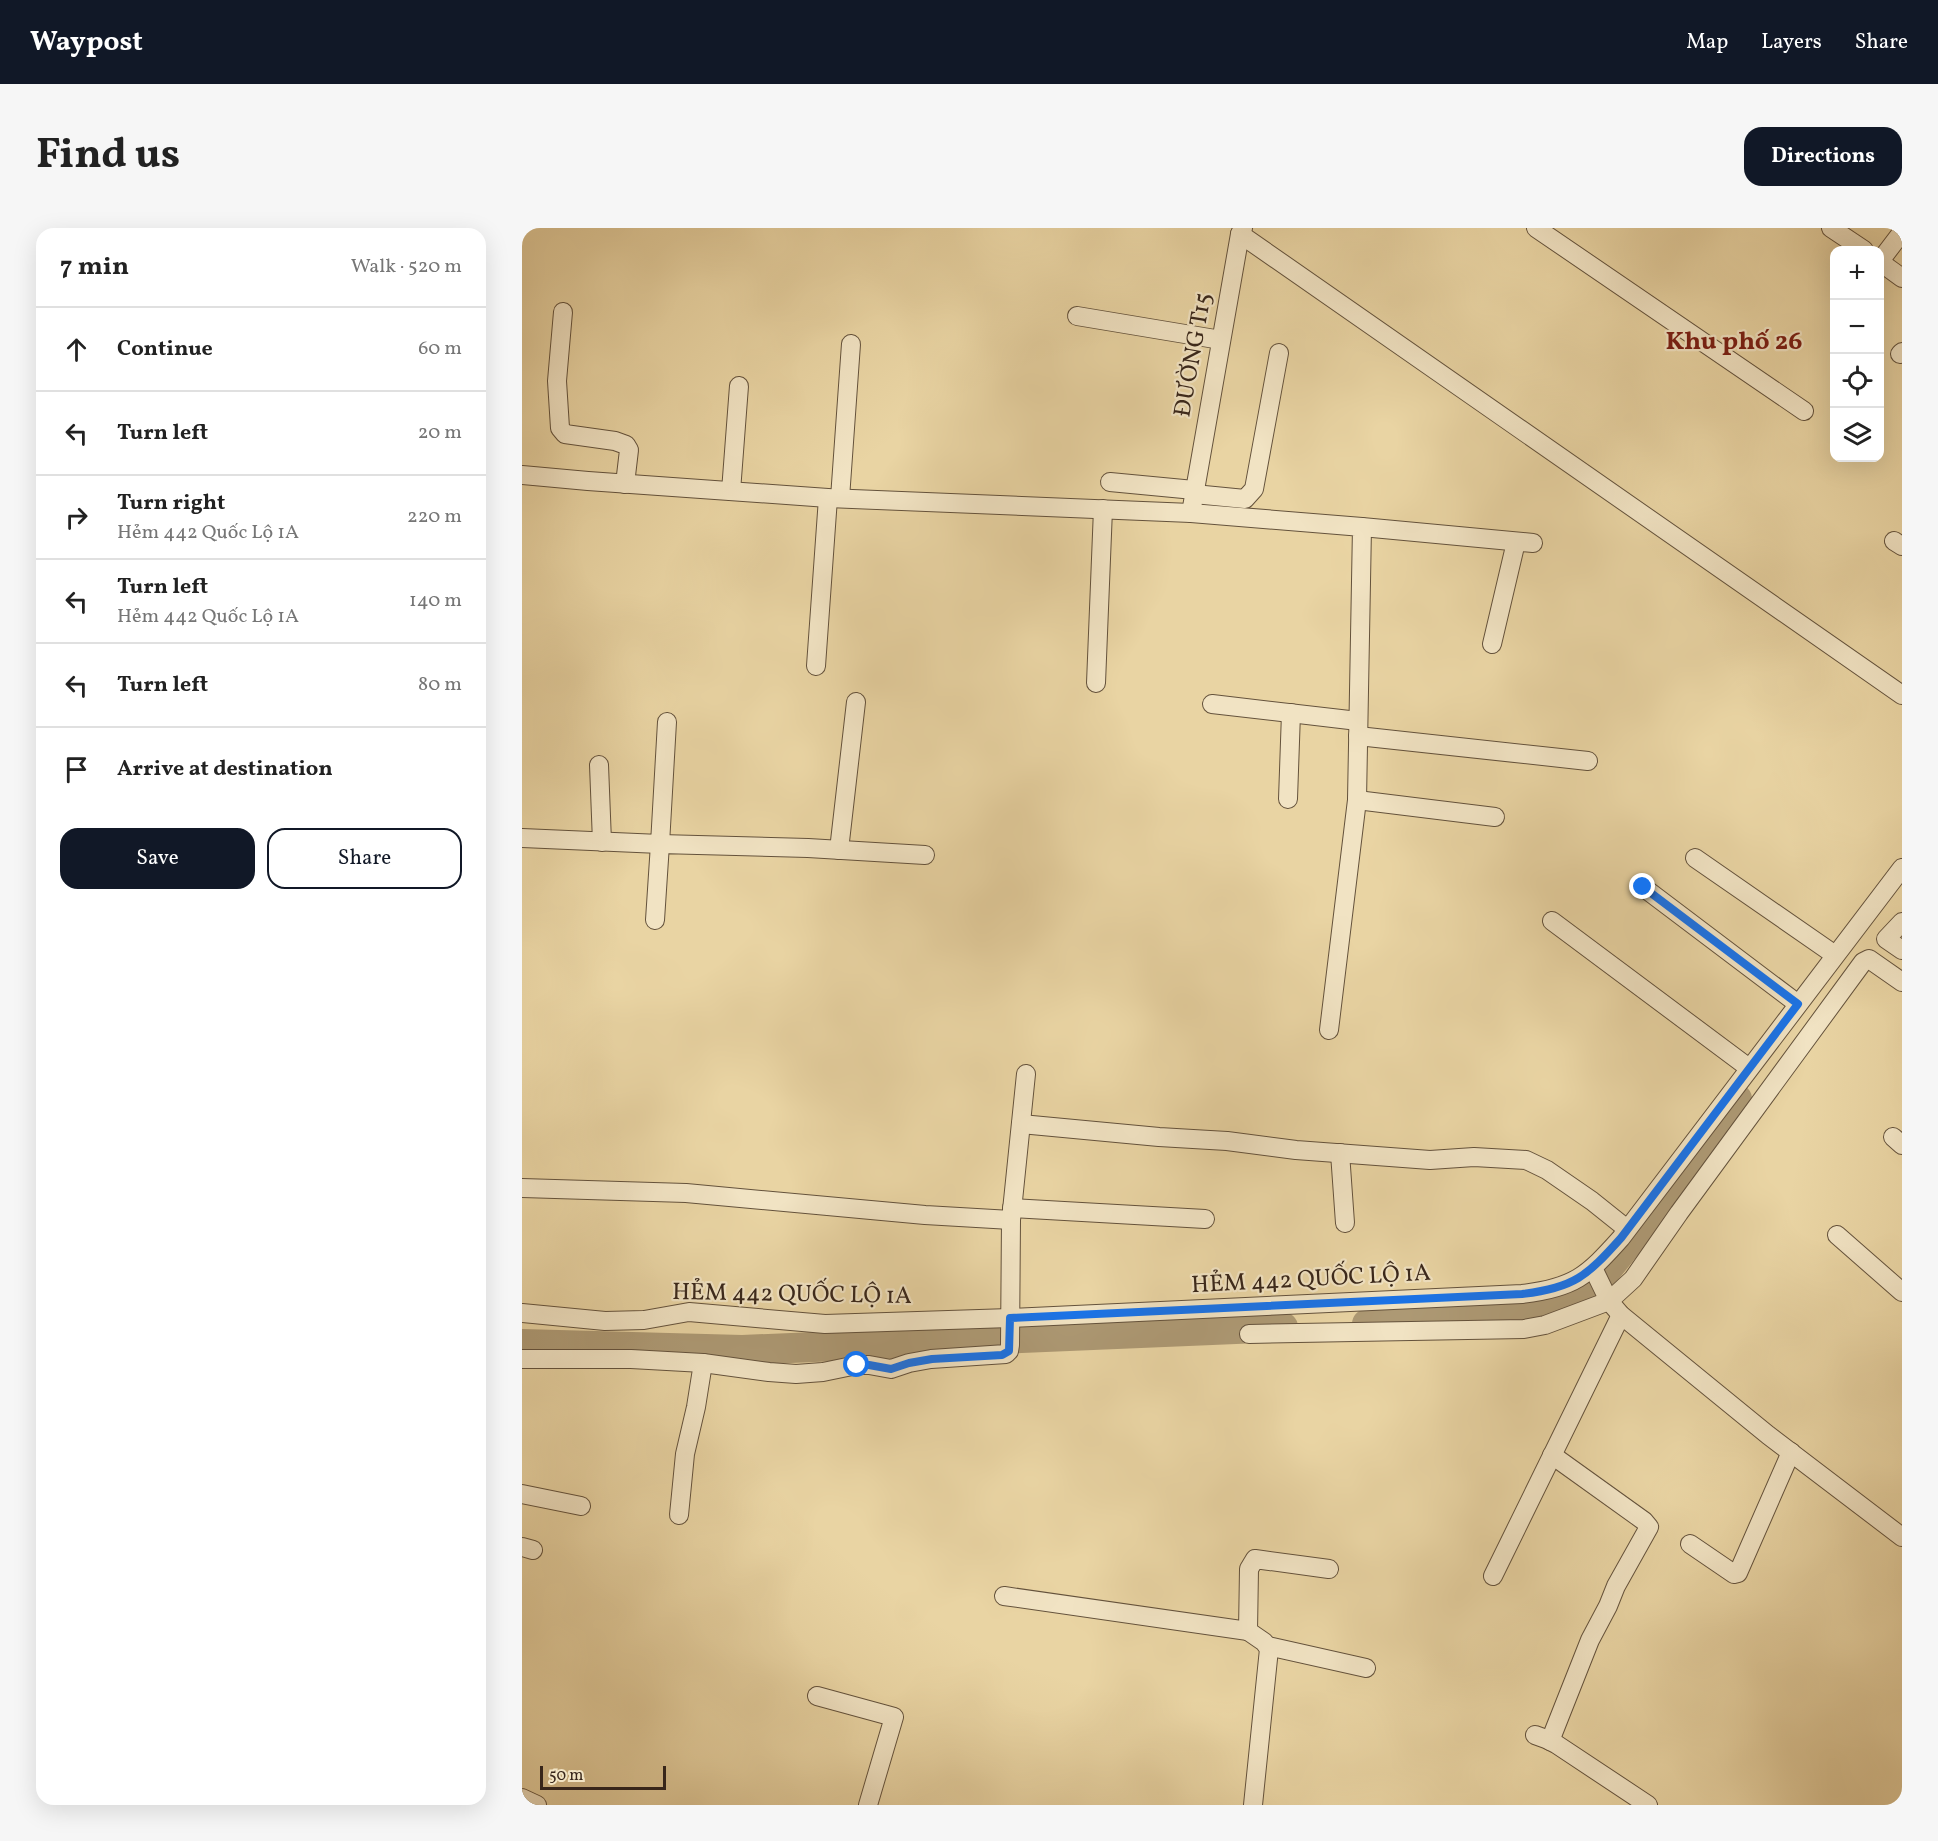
<!DOCTYPE html>
<meta charset="utf-8">
<style>
:root{--surface:#fff;--page:#f6f6f6;--text:#222;--muted:#767676;--line:#e0e0e0;--accent:#111827}
body{margin:0;font-family:Vollkorn,serif;background:var(--page);color:var(--text)}
.controls{position:absolute;right:18px;top:18px;display:grid;overflow:hidden;border-radius:12px;box-shadow:0 6px 24px #0002}
.controls button{width:54px;height:54px;display:grid;place-items:center;padding:0;border:0;border-bottom:2px solid var(--line);background:var(--surface);color:var(--text);font:30px sans-serif}
.scale{position:absolute;left:18px;bottom:15px;width:126px;box-sizing:border-box;padding-left:6px;border:3px solid #38261a;border-top:0;font-size:16px;line-height:21px;white-space:nowrap;color:#38261a;-webkit-text-stroke:4px #f1e3c3;paint-order:stroke}
.stop{position:absolute;width:18px;height:18px;margin:-14px;border:4px solid #1a73e8;border-radius:50%;background:#fff}
.stop.end{background:#1a73e8;border-color:#fff;box-shadow:0 2px 6px #0008}
.list{margin:0;padding:0;list-style:none}
h2{display:flex;justify-content:space-between;align-items:center;height:78px;margin:0;padding:0 24px;font-size:26px}
h2 small{font-size:20px;font-weight:400;color:var(--muted)}
.list li{display:grid;grid-template-columns:39px 1fr auto;gap:18px;align-items:center;box-sizing:border-box;height:84px;padding:0 24px;border-top:2px solid var(--line)}
.list b{display:block;font-size:22px;white-space:nowrap}
.list p{margin:0;font-size:20px;white-space:nowrap;color:var(--muted)}
.list em{font-size:20px;font-style:normal;color:var(--muted)}
.actions{display:flex;gap:12px;padding:18px 24px}
.actions a{flex:1;padding:14px 0;border:2px solid var(--accent);border-radius:18px;text-align:center;font-size:21px;color:var(--accent)}
.actions .main{background:var(--accent);color:#fff}
.icon{flex:none;width:33px;height:33px;fill:none;stroke:currentColor;stroke-width:2;stroke-linecap:round;stroke-linejoin:round}
.map{position:relative;flex:none;width:1380px;height:1577px;overflow:hidden;border-radius:18px}
header{display:flex;align-items:center;gap:36px;box-sizing:border-box;height:84px;padding:0 30px;background:var(--accent);color:#fff}
header strong{font-size:28px}
nav{display:flex;gap:33px;margin-inline-start:auto;font-size:21px}
.intro{display:flex;align-items:center;justify-content:space-between;box-sizing:border-box;height:144px;padding:0 36px}
h1{margin:0;font-size:42px}
.button{padding:15px 27px;border-radius:18px;background:var(--accent);color:#fff;font-size:21px;font-weight:700}
main{display:flex;gap:36px;padding:0 36px}
aside{flex:1;background:var(--surface);border-radius:18px;box-shadow:0 6px 24px #0002}
.map>svg:first-child{display:block}
.lines{fill:none;stroke-linecap:round;stroke-linejoin:round}
.river{stroke:#ad9974;stroke-width:30}
.minor-casing{stroke:#64523c;stroke-width:20}
.minor{stroke:#f1e3c3;stroke-width:18}
.route{stroke:#1a73e8;stroke-width:8}
.labels{text-anchor:middle;dominant-baseline:central;stroke-width:4.5;stroke-linejoin:round;paint-order:stroke}
.street-label{font-size:24px;fill:#38261a;stroke:#f1e3c3}
.neighbourhood-label{font-size:26px;font-weight:bold;fill:#7a1f14;stroke:#f1e3c3}
</style>
<header>
<strong>Waypost</strong>
<nav><a>Map</a><a>Layers</a><a>Share</a></nav>
</header>
<div class="intro"><h1>Find us</h1><a class="button">Directions</a></div>
<main>
<aside>
<h2>7 min<small>Walk · 520 m</small></h2>
<ul class="list">
<li><svg class="icon" aria-label="ahead" viewBox="0 0 24 24"><path d="M12 20V5M6 11l6-6 6 6"/></svg><div><b>Continue</b></div><em>60 m</em></li>
<li><svg class="icon" aria-label="left" viewBox="0 0 24 24"><path d="M17 20v-9H6M10 6l-5 5 5 5"/></svg><div><b>Turn left</b></div><em>20 m</em></li>
<li><svg class="icon" aria-label="right" viewBox="0 0 24 24"><path d="M7 20v-9h11M14 6l5 5-5 5"/></svg><div><b>Turn right</b><p>Hẻm 442 Quốc Lộ 1A</p></div><em>220 m</em></li>
<li><svg class="icon" aria-label="left" viewBox="0 0 24 24"><path d="M17 20v-9H6M10 6l-5 5 5 5"/></svg><div><b>Turn left</b><p>Hẻm 442 Quốc Lộ 1A</p></div><em>140 m</em></li>
<li><svg class="icon" aria-label="left" viewBox="0 0 24 24"><path d="M17 20v-9H6M10 6l-5 5 5 5"/></svg><div><b>Turn left</b></div><em>80 m</em></li>
<li><svg class="icon" aria-label="arrive" viewBox="0 0 24 24"><path d="M6 21V4h12l-3 4 3 4H6"/></svg><div><b>Arrive at destination</b></div></li>
</ul>
<div class="actions"><a class="main">Save</a><a>Share</a></div>
</aside>
<div class="map">
<svg width="1380" height="1577" viewBox="0 0 1380 1577">
<rect width="100%" height="100%" fill="#e9d4a3"/>
<filter id="stains"><feTurbulence type="fractalNoise" baseFrequency=".00333" numOctaves="4"/><feColorMatrix values="0 0 0 0 .2 0 0 0 0 .09 0 0 0 0 .02 0 0 0 .5 -.17"/></filter>
<radialGradient id="worn" r=".72"><stop offset=".6" stop-color="#630" stop-opacity="0"/><stop offset="1" stop-color="#630" stop-opacity=".3"/></radialGradient>
<g class="lines">
<!-- river -->
<g class="river">
<polyline points="845,1096 983,1090 1028,1084 1054,1075 1079,1049 1149,962 1215,871"/>
<polyline points="0,1116 220,1122 761,1099"/>
</g>
<defs>
<g id="minor">
<polyline points="1014,0 1282,183"/>
<polyline points="1309,0 1342,22"/>
<polyline points="718,6 1380,467"/>
<polyline points="1358,33 1380,4"/>
<polyline points="1358,34 1380,50"/>
<polyline points="41,84 35,153 38,200 43,206 93,213 104,217 107,222 103,256"/>
<polyline points="555,88 699,112"/>
<polyline points="1378,126 1380,124"/>
<polyline points="0,247 66,253 306,270 669,285 840,299 835,572 807,802"/>
<polyline points="588,254 672,262"/>
<polyline points="209,263 217,158"/>
<polyline points="672,266 723,271 732,261 757,125"/>
<polyline points="318,270 329,116"/>
<polyline points="669,285 718,6 721,0"/>
<polyline points="840,299 1011,315"/>
<polyline points="1372,313 1380,318"/>
<polyline points="970,416 994,314"/>
<polyline points="294,438 306,270"/>
<polyline points="574,455 581,281"/>
<polyline points="690,476 836,493"/>
<polyline points="836,508 1066,533"/>
<polyline points="77,537 80,614"/>
<polyline points="766,571 769,485"/>
<polyline points="835,572 973,589"/>
<polyline points="0,610 138,616 145,494"/>
<polyline points="317,622 334,474"/>
<polyline points="1173,630 1313,727"/>
<polyline points="1121,659 1276,776"/>
<polyline points="133,692 138,616 286,620 403,627"/>
<polyline points="1030,693 1227,840"/>
<polyline points="1380,694 1364,711 1380,722"/>
<polyline points="499,896 637,909 705,913 774,922 908,932 952,929 1004,932 1025,942 1070,973 1105,1001"/>
<polyline points="1371,909 1380,917"/>
<polyline points="818,925 823,995"/>
<polyline points="0,960 164,965 403,987 489,992"/>
<polyline points="490,980 683,991"/>
<polyline points="1315,1007 1380,1064"/>
<polyline points="1071,1040 1087,1073 1099,1087 1246,1207 1380,1309"/>
<path d="M 0,1085 L 83,1093 L 122,1092 L 167,1084 L 303,1096 L 488,1090 L 1000,1066 C 1052,1060 1065,1048 1099,1010 L 1380,640"/>
<polyline points="727,1106 1002,1101 1023,1097 1087,1073 1111,1051 1157,985 1341,734 1347,731 1380,754"/>
<polyline points="0,1131 109,1131 181,1135 247,1144 274,1146 301,1144 335,1137 347,1137 369,1141 387,1135 409,1131 484,1126 487,1123 488,1117 489,992 504,846"/>
<polyline points="0,1266 59,1278"/>
<polyline points="157,1287 163,1226 174,1179 181,1135"/>
<polyline points="1168,1316 1212,1346 1216,1345 1269,1224"/>
<polyline points="0,1319 11,1322"/>
<polyline points="971,1348 1099,1087"/>
<polyline points="482,1368 726,1403"/>
<polyline points="746,1418 844,1440"/>
<polyline points="295,1468 372,1489 346,1577"/>
<polyline points="1013,1507 1024,1511 1034,1516 1126,1577"/>
<polyline points="1028,1513 1068,1412 1086,1378 1094,1358 1127,1299 1122,1293 1030,1227"/>
<polyline points="0,1570 15,1577"/>
<polyline points="731,1577 747,1421 742,1414 726,1403 727,1341 733,1331 807,1341"/>
</g>
</defs>
<!-- minor casing -->
<use href="#minor" class="minor-casing"/>
<!-- minor -->
<use href="#minor" class="minor"/>
</g>
<g class="lines">
<!-- route -->
<path class="route" d="M 335,1137 L 347,1137 L 369,1141 L 387,1135 L 410,1131 L 480,1127 L 487,1123 L 488,1090 L 1000,1066 C 1052,1060 1065,1048 1099,1010 L 1276,776 L 1121,659"/>
</g>
<g class="labels">
<!-- street labels -->
<g class="street-label">
<text transform="translate(672 127) rotate(-80)">ĐƯỜNG T15</text>
<text transform="translate(789 1052) rotate(-3)">HẺM 442 QUỐC LỘ 1A</text>
<text transform="translate(270 1067) rotate(1)">HẺM 442 QUỐC LỘ 1A</text>
</g>
<!-- neighbourhood labels -->
<g class="neighbourhood-label">
<text x="1212" y="114">Khu phố 26</text>
</g>
</g>
<rect width="100%" height="100%" filter="url(#stains)"/>
<rect width="100%" height="100%" fill="url(#worn)"/>
</svg>
<div class="controls">
<button>+</button>
<button>−</button>
<button><svg class="icon" aria-label="locate" viewBox="0 0 24 24"><circle cx="12" cy="12" r="6"/><path d="M12 2v4M12 18v4M2 12h4M18 12h4"/></svg></button>
<button><svg class="icon" aria-label="layers" viewBox="0 0 24 24"><path d="M12 4l9 5-9 5-9-5zM3 14l9 5 9-5"/></svg></button>
</div>
<div class="scale">50 m</div>
<div class="stop" style="left:335px;top:1137px"></div>
<div class="stop end" style="left:1121px;top:659px"></div>
</div>
</main>
